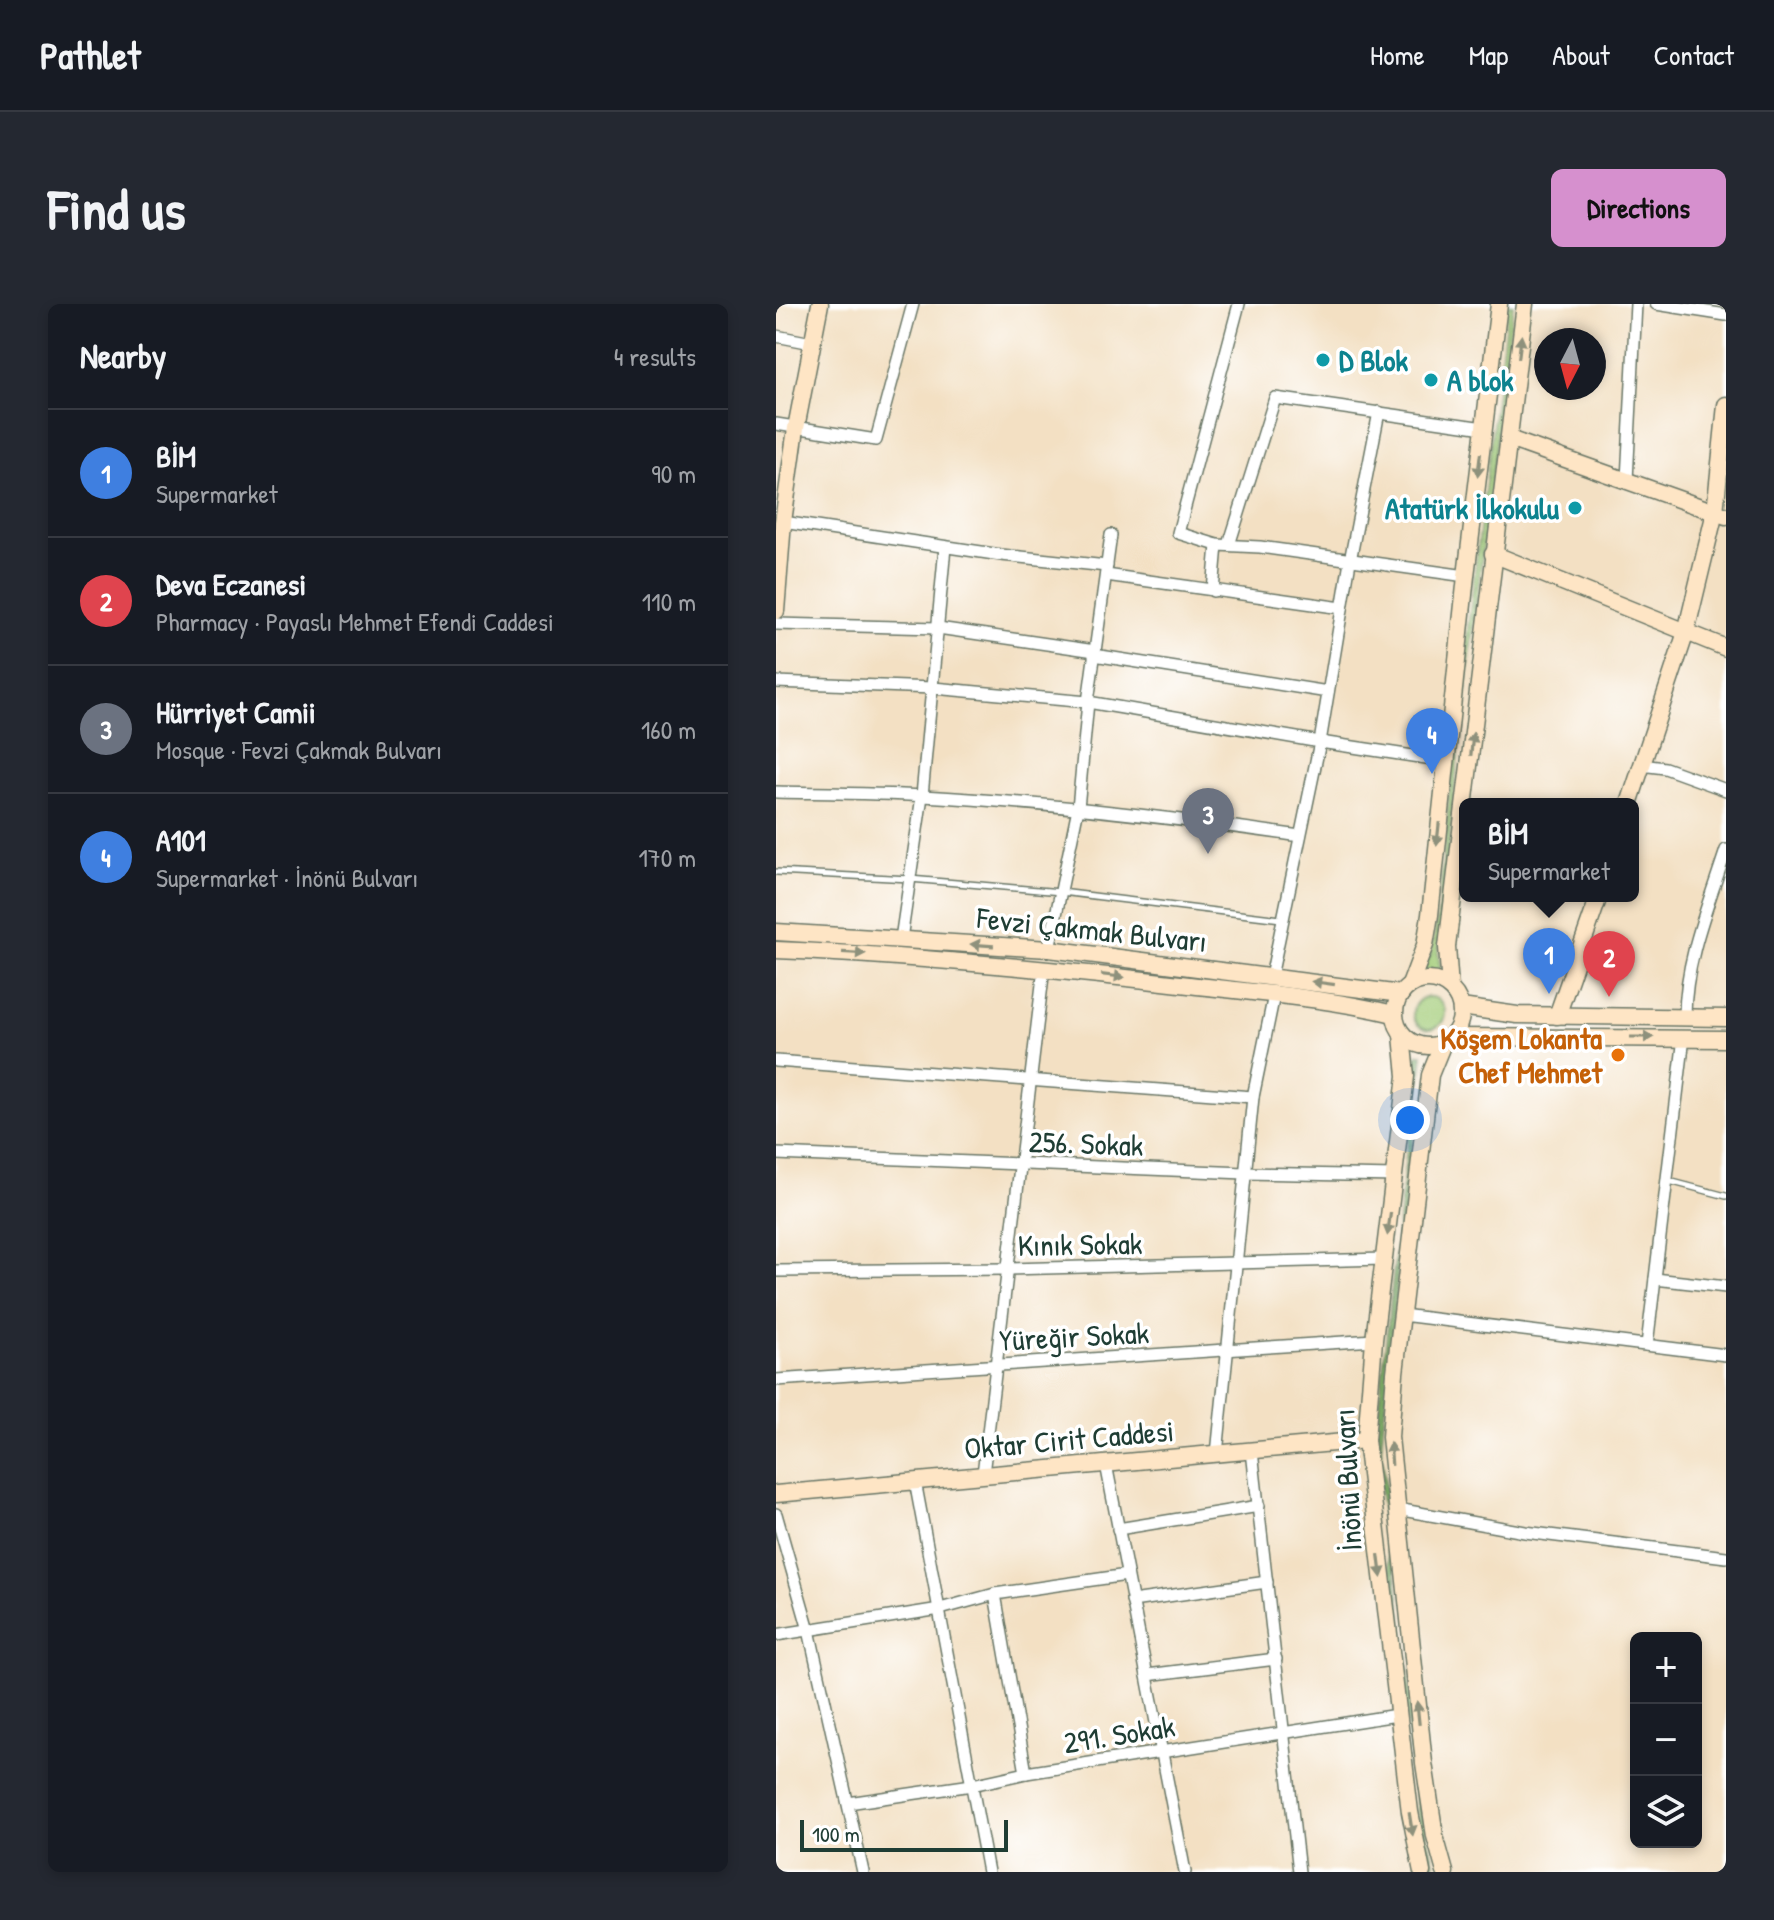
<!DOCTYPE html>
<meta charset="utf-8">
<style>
:root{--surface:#171b24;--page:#242831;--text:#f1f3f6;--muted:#9ea1a6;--line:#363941;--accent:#d690ce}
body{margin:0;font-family:"Patrick Hand",sans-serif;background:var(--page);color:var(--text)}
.controls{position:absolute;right:24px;bottom:24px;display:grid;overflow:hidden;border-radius:12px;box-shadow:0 4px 12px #0003}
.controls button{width:72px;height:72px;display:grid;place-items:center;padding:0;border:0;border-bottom:2px solid var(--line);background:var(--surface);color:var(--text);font:40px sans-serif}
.compass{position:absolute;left:758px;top:24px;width:72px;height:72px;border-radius:50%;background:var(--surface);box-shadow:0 4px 12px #0003;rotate:186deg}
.scale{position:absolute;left:24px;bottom:20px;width:208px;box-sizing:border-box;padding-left:8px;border:4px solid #1f3d34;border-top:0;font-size:22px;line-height:28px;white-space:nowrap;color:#1f3d34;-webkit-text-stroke:6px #fff;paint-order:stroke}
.you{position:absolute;left:634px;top:816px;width:28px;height:28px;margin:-20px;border:6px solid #fff;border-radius:50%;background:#1a73e8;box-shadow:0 0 0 12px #1a73e833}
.badge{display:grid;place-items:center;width:52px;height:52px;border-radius:50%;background:var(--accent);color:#fff;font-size:26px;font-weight:700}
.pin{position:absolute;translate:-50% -66px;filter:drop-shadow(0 2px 4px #0008)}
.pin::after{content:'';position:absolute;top:42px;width:28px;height:24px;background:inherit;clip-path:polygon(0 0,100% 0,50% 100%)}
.popup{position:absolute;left:683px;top:494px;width:180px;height:104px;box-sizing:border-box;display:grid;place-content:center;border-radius:12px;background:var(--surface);filter:drop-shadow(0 2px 6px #0005);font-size:26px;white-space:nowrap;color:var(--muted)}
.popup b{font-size:30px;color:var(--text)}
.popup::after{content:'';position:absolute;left:50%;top:100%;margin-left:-16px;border:16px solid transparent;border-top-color:var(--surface)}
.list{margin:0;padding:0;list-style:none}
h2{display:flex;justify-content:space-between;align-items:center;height:104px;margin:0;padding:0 32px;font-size:34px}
h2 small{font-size:26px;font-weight:400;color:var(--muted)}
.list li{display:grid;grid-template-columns:52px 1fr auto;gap:24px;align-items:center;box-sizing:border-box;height:128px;padding:0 32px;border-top:2px solid var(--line)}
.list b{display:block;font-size:30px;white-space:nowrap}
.list p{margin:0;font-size:26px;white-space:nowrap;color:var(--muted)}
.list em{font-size:26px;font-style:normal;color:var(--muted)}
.icon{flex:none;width:44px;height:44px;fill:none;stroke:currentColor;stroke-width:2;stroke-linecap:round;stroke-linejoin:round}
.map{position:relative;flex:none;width:950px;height:1568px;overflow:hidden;border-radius:12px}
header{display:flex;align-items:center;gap:48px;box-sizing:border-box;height:112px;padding:0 40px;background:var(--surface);border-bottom:2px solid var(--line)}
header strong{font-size:38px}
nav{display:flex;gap:44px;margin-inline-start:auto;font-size:28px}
.intro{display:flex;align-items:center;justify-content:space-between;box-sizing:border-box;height:192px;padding:0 48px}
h1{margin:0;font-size:56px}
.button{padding:20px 36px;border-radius:12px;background:var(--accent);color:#111;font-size:28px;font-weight:700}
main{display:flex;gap:48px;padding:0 48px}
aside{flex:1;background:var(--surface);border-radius:12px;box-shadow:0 4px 12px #0003}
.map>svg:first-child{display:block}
.green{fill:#a3cc78;stroke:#618456;stroke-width:2}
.forest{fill:#82b068;stroke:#50764e;stroke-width:2}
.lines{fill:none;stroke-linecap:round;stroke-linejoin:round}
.lane-casing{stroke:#697666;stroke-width:8}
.street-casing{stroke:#697666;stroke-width:14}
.secondary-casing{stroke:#697666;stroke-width:19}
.lane{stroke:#fff;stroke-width:5}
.street{stroke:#fff;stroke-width:11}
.secondary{stroke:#fee5c5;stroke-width:16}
.oneway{fill:#8e917c}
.culture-dot{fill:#0f9aa8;stroke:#fff;stroke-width:3}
.food-dot{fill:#e8710a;stroke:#fff;stroke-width:3}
.labels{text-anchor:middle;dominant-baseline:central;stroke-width:7;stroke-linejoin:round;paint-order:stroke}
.culture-label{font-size:30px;font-weight:bold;fill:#0d838f;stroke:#fff;text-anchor:start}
.street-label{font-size:30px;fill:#1f3d34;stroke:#fff}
.food-label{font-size:30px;font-weight:bold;fill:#c56008;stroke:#fff;text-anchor:end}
</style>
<header>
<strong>Pathlet</strong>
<nav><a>Home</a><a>Map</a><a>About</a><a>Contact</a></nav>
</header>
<div class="intro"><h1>Find us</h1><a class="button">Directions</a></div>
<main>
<aside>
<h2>Nearby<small>4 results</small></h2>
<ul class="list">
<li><span class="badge" style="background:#3f7fe0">1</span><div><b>BİM</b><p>Supermarket</p></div><em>90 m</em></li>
<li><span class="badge" style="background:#e0444e">2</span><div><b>Deva Eczanesi</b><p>Pharmacy · Payaslı Mehmet Efendi Caddesi</p></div><em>110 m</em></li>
<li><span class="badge" style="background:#6b7280">3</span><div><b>Hürriyet Camii</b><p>Mosque · Fevzi Çakmak Bulvarı</p></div><em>160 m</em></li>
<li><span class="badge" style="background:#3f7fe0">4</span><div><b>A101</b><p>Supermarket · İnönü Bulvarı</p></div><em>170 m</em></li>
</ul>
</aside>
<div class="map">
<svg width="950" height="1568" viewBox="0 0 950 1568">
<rect width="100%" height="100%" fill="#fff"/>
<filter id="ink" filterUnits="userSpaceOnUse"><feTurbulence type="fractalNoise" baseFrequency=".0125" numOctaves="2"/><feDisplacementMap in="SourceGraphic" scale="16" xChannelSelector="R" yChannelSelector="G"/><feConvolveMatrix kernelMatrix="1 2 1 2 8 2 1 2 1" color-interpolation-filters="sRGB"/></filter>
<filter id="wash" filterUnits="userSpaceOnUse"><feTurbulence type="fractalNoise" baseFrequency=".006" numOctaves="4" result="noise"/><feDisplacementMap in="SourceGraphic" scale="32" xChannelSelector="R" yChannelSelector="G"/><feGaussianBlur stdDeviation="1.8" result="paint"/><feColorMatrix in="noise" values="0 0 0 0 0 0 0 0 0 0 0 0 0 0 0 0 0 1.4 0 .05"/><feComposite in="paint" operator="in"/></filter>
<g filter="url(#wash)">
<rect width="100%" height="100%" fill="#f3e0c3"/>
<!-- green -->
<g class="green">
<polygon points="732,0 737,0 684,429 662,650 665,667 647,666 655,650 662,612 679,430"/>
<circle cx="653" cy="709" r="16"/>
</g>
<!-- forest -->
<polygon class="forest" points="641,750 647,750 623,958 605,1144 651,1531 660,1568 653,1568 646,1544 599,1141"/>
</g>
<g filter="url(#ink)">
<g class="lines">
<defs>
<g id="lane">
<polyline points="0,568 134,575 285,588 505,615"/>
<polyline points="893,877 950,892"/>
</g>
<g id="street">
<polyline points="463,0 402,229 441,241 484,243 690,272"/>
<polyline points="880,0 950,11"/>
<polyline points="0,32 36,39"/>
<polyline points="0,120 100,136 137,0"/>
<polyline points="851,176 860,0"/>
<polyline points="7,218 225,251 331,262"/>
<polyline points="453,241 499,94 708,124"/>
<polyline points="330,271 566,304"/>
<polyline points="437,287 441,241"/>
<polyline points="0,320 162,324 319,347"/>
<polyline points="318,351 552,388"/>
<polyline points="0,378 157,384 312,398 544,438 670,457"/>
<polyline points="865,461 889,464 950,486"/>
<path d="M 0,488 C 49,489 98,489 147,492 C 273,499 399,514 524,532"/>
<polyline points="125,635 146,492 169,243"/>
<polyline points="273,645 302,504 312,398 335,231"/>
<polyline points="495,673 544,438 574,257 603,108"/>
<path d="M 909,712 C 909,656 933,599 950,546"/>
<polyline points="0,757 477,793"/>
<polyline points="0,850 469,869 619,872"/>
<polyline points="0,967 232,965 608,955"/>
<polyline points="879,975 950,983"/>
<polyline points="626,1011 950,1051"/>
<polyline points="871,1041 908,733"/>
<polyline points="0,1076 598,1036"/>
<polyline points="476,1147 523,1568"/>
<polyline points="441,1150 477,793 498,691"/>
<polyline points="330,1160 409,1568"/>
<polyline points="207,1170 268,664"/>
<polyline points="139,1177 212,1568"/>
<polyline points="621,1205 749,1228 950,1253"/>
<polyline points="0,1210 33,1326 87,1568"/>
<polyline points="342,1225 483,1202"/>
<polyline points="219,1290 250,1469"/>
<polyline points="356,1297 491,1278"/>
<polyline points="0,1331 164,1305 219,1290 351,1271"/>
<polyline points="371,1371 500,1355"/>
<polyline points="72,1499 196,1481 250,1469 621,1411"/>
</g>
<g id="secondary">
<polyline points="733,135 950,212"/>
<polyline points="717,250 950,344"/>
<polyline points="0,307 7,218 20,124 44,0"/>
<polyline points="853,500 910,328 939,208 950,101"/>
<polyline points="0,628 273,645 625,690"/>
<path d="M 0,646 C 138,652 276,665 413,681 C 482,689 551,694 618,710"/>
<circle cx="652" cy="709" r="33"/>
<polyline points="634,681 649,641 654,611 690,272 723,0"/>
<polyline points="674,684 671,643 749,0"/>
<polyline points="685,703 741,711 950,714"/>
<polyline points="781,712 823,592"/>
<polyline points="626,731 630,772 598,1036 590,1136 634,1508 646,1568"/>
<polyline points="676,733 950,735"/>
<polyline points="667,739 654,771 619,1069 614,1133 648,1459 659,1532 669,1568"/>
<polyline points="0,1190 590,1136"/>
</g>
</defs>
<!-- lane casing -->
<use href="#lane" class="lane-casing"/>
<!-- street casing -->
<use href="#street" class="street-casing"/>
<!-- secondary casing -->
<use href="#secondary" class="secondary-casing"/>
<!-- lane -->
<use href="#lane" class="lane"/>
<!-- street -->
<use href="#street" class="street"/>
<!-- secondary -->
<use href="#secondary" class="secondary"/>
</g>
<!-- one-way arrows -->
<defs><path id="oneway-solid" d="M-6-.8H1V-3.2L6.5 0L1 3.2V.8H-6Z" transform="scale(2)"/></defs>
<g class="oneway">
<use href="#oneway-solid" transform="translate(744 43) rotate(-83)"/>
<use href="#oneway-solid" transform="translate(703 161) rotate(97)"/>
<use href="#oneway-solid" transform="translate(696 440) rotate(-84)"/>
<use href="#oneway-solid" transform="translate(662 530) rotate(96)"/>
<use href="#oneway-solid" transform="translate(206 641) rotate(-176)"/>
<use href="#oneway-solid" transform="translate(78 649) rotate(3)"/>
<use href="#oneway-solid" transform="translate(337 672) rotate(7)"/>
<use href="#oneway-solid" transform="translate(547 679) rotate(-172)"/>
<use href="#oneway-solid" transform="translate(866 733)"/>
<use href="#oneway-solid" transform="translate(613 920) rotate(98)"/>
<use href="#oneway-solid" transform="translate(615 1150) rotate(-94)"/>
<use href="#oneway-solid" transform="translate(604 1262) rotate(83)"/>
<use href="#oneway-solid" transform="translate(642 1409) rotate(-96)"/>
<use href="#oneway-solid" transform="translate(635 1520) rotate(81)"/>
</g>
</g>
<!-- markers -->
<g class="culture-dot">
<circle cx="547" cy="56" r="8"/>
<circle cx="655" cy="76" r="8"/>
<circle cx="799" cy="204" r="8"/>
</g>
<circle class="food-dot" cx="842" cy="751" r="8"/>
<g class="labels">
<!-- culture labels -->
<g class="culture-label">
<text x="563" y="56">D Blok</text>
<text x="671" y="76">A blok</text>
<text x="783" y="204" text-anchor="end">Atatürk İlkokulu</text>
</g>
<!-- street labels -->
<g class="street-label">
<text transform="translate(316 625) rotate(6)">Fevzi Çakmak Bulvarı</text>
<text transform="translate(310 839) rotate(2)">256. Sokak</text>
<text transform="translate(304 940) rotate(-1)">Kınık Sokak</text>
<text transform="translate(298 1032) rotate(-3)">Yüreğir Sokak</text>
<text transform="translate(293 1135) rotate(-5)">Oktar Cirit Caddesi</text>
<text transform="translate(571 1176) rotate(-93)">İnönü Bulvarı</text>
<text transform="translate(343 1430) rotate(-9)">291. Sokak</text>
</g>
<!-- food labels -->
<g class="food-label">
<text x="826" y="734">Köşem Lokanta<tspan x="826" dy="34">Chef Mehmet</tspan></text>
</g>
</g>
</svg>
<div class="controls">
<button>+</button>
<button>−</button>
<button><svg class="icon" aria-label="layers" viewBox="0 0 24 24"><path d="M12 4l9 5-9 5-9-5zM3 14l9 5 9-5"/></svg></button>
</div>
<svg class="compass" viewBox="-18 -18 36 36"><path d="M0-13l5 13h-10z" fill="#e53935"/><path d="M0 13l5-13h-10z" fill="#9ea1a6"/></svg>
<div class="scale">100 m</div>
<div class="you"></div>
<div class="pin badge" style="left:773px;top:690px;background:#3f7fe0">1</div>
<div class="popup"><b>BİM</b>Supermarket</div>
<div class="pin badge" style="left:833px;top:693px;background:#e0444e">2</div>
<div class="pin badge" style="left:432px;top:550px;background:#6b7280">3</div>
<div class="pin badge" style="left:656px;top:470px;background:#3f7fe0">4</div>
</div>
</main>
